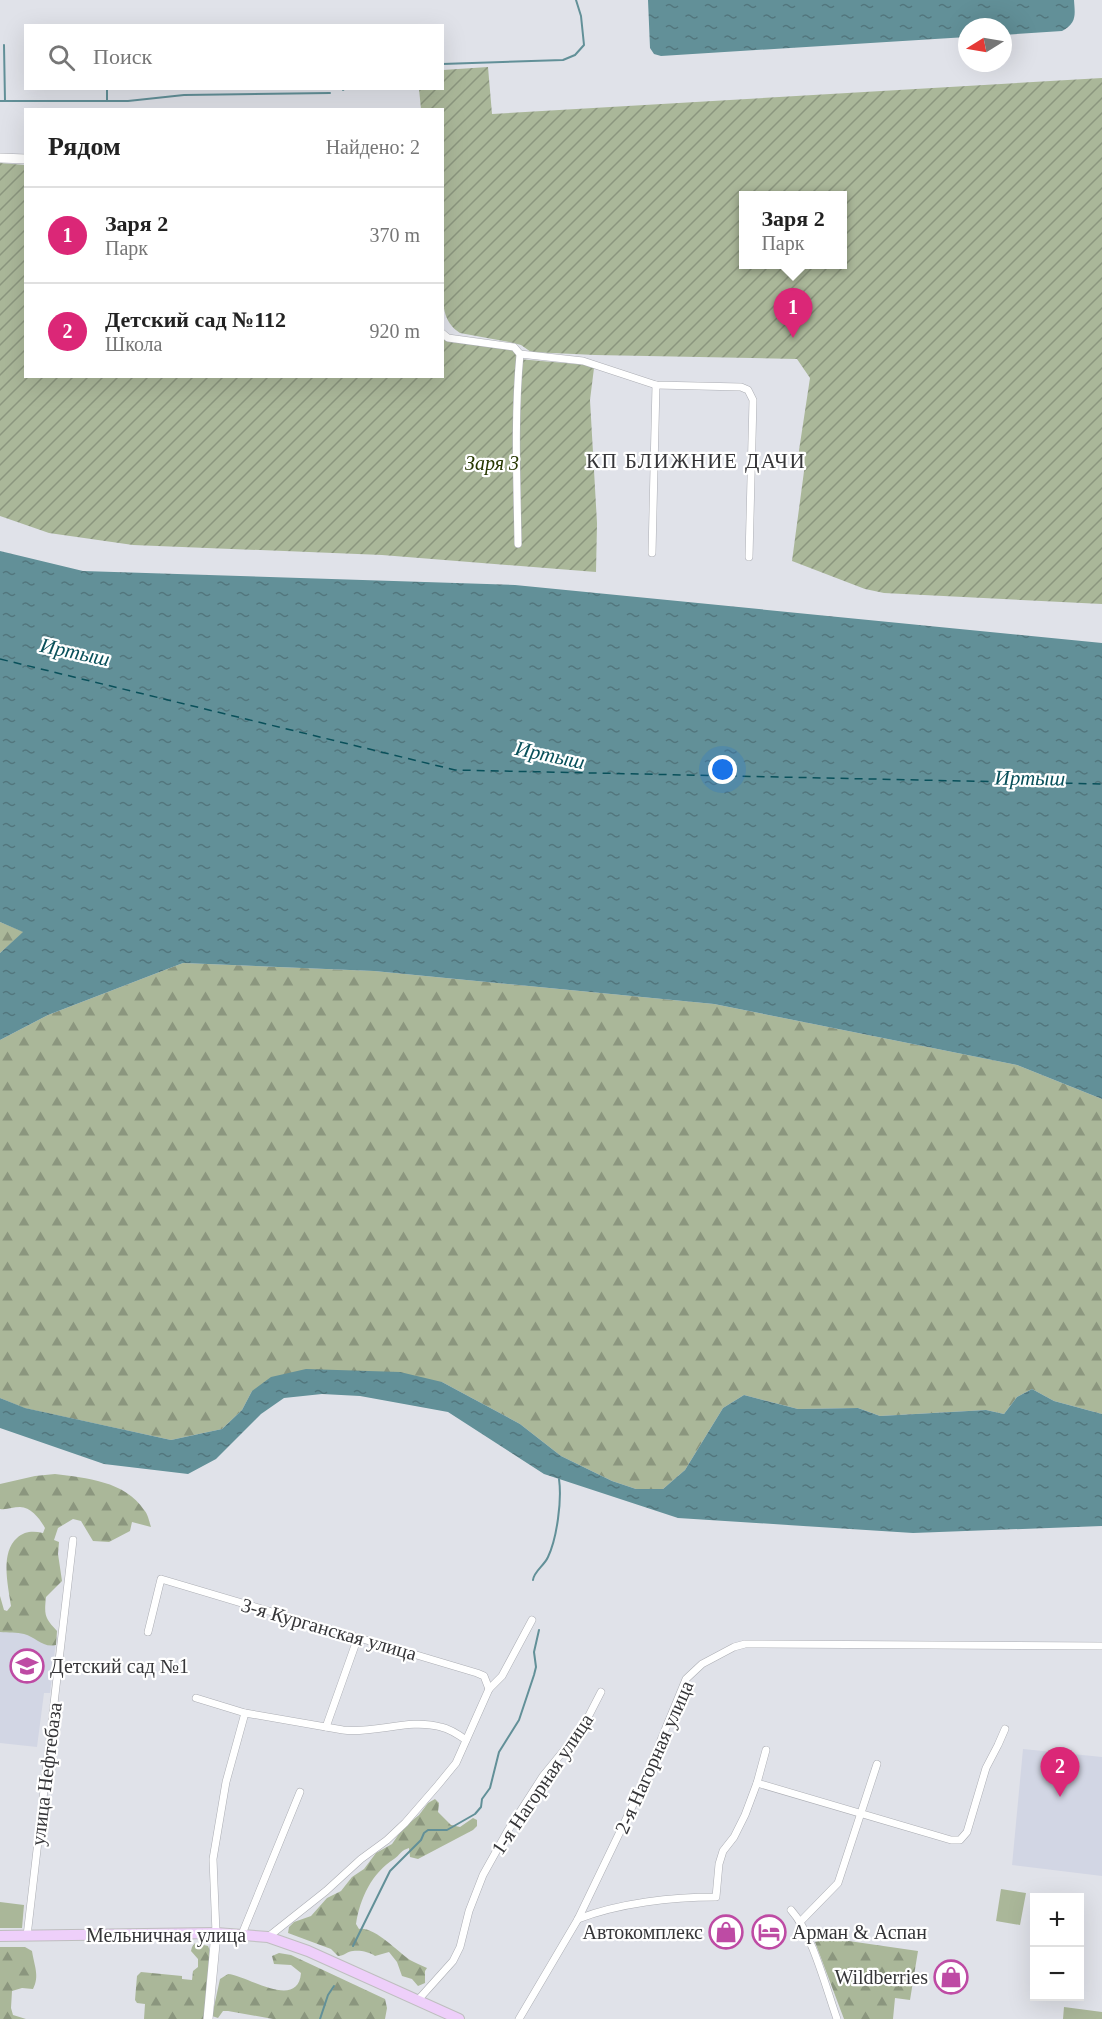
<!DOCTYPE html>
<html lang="ru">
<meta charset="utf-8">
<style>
:root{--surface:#fff;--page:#f2f2f2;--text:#222;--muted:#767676;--line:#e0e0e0;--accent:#db2777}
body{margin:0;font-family:Georgia,serif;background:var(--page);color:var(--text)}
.controls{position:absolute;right:18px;bottom:18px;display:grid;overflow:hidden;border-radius:0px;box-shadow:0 6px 24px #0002}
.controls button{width:54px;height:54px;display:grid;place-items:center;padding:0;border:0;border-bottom:2px solid var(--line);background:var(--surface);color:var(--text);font:30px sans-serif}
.compass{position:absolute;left:958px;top:18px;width:54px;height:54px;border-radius:50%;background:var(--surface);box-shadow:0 6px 24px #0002;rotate:259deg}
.you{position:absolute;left:723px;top:770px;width:21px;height:21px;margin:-15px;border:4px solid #fff;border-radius:50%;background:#1a73e8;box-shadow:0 0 0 9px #1a73e833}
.badge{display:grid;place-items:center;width:39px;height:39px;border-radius:50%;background:var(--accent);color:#fff;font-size:20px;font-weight:700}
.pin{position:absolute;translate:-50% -50px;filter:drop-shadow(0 2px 3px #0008)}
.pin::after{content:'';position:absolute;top:32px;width:21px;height:18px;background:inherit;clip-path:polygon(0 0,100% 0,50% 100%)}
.popup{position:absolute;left:739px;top:191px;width:108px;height:78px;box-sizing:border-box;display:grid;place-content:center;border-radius:0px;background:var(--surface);filter:drop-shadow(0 2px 4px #0005);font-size:20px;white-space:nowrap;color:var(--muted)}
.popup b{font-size:22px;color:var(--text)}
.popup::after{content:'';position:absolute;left:50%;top:100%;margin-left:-12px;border:12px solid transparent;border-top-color:var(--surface)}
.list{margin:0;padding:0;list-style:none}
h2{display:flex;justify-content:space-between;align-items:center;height:78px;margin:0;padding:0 24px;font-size:26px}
h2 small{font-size:20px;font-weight:400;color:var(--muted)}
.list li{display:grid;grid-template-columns:39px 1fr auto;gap:18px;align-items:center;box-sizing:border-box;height:96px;padding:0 24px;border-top:2px solid var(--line)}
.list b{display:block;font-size:22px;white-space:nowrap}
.list p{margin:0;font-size:20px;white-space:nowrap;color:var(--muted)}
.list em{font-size:20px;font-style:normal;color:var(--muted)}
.icon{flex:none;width:33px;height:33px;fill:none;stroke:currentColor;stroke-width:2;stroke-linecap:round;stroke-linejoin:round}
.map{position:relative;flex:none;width:1102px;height:2019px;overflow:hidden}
.search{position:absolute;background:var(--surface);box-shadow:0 6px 24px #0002;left:24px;top:24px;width:420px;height:66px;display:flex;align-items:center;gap:15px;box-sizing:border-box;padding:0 21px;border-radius:0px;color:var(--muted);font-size:22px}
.panel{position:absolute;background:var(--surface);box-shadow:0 6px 24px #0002;left:24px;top:108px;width:420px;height:270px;border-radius:0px}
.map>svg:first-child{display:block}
.built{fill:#d2d6e4}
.green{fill:#aab799}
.forest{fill:url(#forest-firs)}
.garden{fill:url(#garden-furrows);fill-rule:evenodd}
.water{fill:url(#water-ripples)}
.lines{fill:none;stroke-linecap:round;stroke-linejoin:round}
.stream{stroke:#629098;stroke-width:2}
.ferry{stroke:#09505a;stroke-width:1.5;stroke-dasharray:8 6;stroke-linecap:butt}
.minor-casing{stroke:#acaeb4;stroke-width:8}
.tertiary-casing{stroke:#acaeb4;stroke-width:10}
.primary-casing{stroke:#bebebf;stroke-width:12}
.minor{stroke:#fff;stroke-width:7}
.tertiary{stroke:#fff;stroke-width:9}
.primary{stroke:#eecffa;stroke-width:10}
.labels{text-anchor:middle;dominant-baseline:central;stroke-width:4.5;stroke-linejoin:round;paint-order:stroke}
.park-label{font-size:20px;font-style:italic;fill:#273700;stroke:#fff}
.street-label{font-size:20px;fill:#353538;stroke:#fff}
.poi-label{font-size:20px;fill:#353538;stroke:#fff;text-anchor:start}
.neighbourhood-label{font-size:21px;letter-spacing:1.5px;fill:#353538;stroke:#fff}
.water-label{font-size:21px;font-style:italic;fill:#09505a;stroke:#fff}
</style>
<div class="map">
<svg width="1102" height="2019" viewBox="0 0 1102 2019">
<defs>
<pattern id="forest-firs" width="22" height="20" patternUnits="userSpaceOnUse" patternTransform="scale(1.5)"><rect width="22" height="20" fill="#aab799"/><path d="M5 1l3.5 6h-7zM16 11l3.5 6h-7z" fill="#8b967e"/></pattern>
<pattern id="garden-furrows" width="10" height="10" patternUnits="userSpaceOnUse" patternTransform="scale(1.5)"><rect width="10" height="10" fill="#aab799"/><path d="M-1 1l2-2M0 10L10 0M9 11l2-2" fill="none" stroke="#8b967e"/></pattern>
<pattern id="water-ripples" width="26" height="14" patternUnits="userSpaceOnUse" patternTransform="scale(1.5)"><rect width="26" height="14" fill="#629098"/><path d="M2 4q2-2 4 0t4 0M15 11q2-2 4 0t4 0" fill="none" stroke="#52767d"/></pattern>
</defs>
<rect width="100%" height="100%" fill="#e0e2e9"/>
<!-- built -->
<g class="built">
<polygon points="0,1624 57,1631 50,1693 44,1693 37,1747 0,1743"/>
<polygon points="1023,1749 1102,1757 1102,1876 1012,1865"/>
</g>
<!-- green -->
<g class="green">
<polygon points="1001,1889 1026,1893 1020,1925 996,1921"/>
<polygon points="0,1902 24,1905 22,1928 0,1928"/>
<polygon points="1064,2007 1102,2012 1102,2019 1063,2019"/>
</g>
<!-- forest -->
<g class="forest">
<polygon points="0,922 24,932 0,953"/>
<polygon points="183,963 374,971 714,1004 1017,1065 1102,1099 1102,1414 1054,1401 1032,1389 1017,1397 1004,1414 986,1410 880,1416 858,1408 798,1409 744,1395 723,1408 685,1470 663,1489 636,1489 612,1481 561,1456 520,1424 442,1382 252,1391 242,1410 222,1429 171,1440 24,1408 0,1398 0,1040 48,1015"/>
<path d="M 55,1474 C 86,1478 125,1481 144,1510 C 148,1514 149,1521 151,1527 L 132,1522 L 130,1531 L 109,1542 L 93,1541 L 81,1521 L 73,1519 L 58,1528 L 54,1540 L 59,1542 L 58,1554 L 62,1581 L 46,1597 C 44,1616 45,1618 57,1631 L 56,1645 C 42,1648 36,1637 24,1634 C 17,1632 8,1633 0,1632 L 0,1596 L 4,1610 L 7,1611 L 11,1606 C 8,1585 0,1553 17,1538 C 25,1531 33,1531 43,1533 L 45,1528 C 40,1519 31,1507 20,1507 C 13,1507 7,1510 0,1509 L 0,1484 L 35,1476 Z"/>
<path d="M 435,1799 L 439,1803 L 438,1812 L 451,1825 L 460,1827 L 473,1818 L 477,1820 L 477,1826 L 473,1830 L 418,1859 L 410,1857 L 409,1848 C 401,1850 400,1855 394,1859 C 372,1873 360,1898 356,1924 L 359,1929 C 374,1926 397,1951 410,1960 C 415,1963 421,1965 427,1968 L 425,1971 L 425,1983 L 418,1986 L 412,1979 L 402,1976 L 397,1962 L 389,1952 L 375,1956 C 370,1952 360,1950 353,1951 C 348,1951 344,1956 338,1956 L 331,1949 L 288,1933 L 289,1927 L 294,1922 L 311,1916 L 327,1898 L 341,1891 L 352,1877 L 364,1869 L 376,1853 L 392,1844 L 403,1828 L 419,1815 L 428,1803 Z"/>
<polygon points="828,1938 918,1951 910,2000 895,1998 893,2019 844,2019 815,1942"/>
<polygon points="195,1943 208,1946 211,1953 205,2019 144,2019 145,2004 137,2003 135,2000 137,1976 141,1972 182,1976 182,1979 192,1980 193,1971 198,1967 198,1959 191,1951 192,1947"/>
<path d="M 0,1947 L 25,1947 L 32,1951 C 34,1965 40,1976 33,1989 L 22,1988 L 12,1991 L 11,2008 L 13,2015 L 26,2019 L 0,2019 Z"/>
<path d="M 279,1953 L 291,1955 L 385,1999 L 387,2008 L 385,2019 L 273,2019 L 228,2011 L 223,2011 L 218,2018 L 212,2016 L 220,1979 L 228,1974 C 246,1975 298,2011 301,1973 L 291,1965 L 274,1964 L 272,1956 Z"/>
</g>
<!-- garden -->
<g class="garden">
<path d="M 488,67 L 492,114 L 1102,78 L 1102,604 L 884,593 L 865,589 L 792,561 L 805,464 L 798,457 L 810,378 L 797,359 L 595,355 L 531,352 L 521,345 L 509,342 L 460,333 C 445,323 444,311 442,294 L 442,110 L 421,109 L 419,89 L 442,88 L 443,70 ZM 744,196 L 842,196 L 842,264 L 744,264 Z"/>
<polygon points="0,163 25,165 26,376 442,376 443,338 451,342 508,348 517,352 518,359 588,365 594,368 590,400 597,523 596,572 382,555 133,545 49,533 0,516"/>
</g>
<!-- water -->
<g class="water">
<path d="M 648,0 L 1074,0 C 1075,15 1077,23 1062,31 L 1003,35 L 1003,27 L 967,27 L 967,37 L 661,56 L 654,54 L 650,48 Z"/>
<polygon points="0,551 83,571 515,585 1102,643 1102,1099 1017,1065 714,1004 374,971 183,963 48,1015 0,1040 0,953 23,932 0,922"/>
<polygon points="306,1369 400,1372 442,1382 520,1424 561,1456 612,1481 636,1489 663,1489 685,1470 723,1408 744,1395 798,1409 858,1408 880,1416 986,1410 1004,1414 1017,1397 1032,1389 1054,1401 1102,1414 1102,1526 913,1533 678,1518 544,1474 448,1412 360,1396 322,1394 284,1398 261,1414 216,1459 188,1474 104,1464 0,1428 0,1398 25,1408 171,1440 222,1429 242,1410 252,1391 271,1377"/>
</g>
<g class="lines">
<!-- stream -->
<g class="stream">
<polyline points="4,45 5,101"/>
<polyline points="442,64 563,60 575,55 584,45 581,16 576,0"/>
<polyline points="343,90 346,88"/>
<polyline points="0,101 128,101 184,95 330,93"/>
<polyline points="107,101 107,88"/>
<path d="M 533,1580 C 534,1571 544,1566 548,1557 C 557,1538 562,1500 559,1479"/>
<polyline points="353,1946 390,1871 421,1840 424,1833 428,1830 447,1830 475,1814 481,1807 482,1799 490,1788 499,1752 519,1720 534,1675 536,1667 534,1652 539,1630"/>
<polyline points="320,2019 328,1995 334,1986"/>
</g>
<!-- ferry -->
<polyline class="ferry" points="0,659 455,770 1102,784"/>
<defs>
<g id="minor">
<path d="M 442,333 L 448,338 L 514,347 L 520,354 C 514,418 517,481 518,544"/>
<polyline points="520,354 583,361 656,385 741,387 748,390 753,400 749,557"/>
<polyline points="652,553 656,385"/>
<polyline points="148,1632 161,1579 477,1673 484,1676 489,1689"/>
<path d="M 196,1698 L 245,1713 L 343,1730 C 375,1734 409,1718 441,1727 C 450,1729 459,1735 466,1740"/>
<polyline points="326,1727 358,1637"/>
<polyline points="757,1783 951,1840 960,1840 967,1832 986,1768 998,1745 1005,1729"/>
<path d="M 791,1910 C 812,1933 826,1988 837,2019"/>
<path d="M 578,1919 C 619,1903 672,1897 716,1897 L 719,1864 L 723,1851 L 734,1837 L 745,1815 L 757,1783 L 766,1750"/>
<polyline points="800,1922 838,1883 877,1764"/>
<polyline points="216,1933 213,1859 226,1782 245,1713"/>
<polyline points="242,1934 300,1792"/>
<polyline points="27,1936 73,1540"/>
<polyline points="268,1937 326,1891 361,1859 387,1840 405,1823 438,1785 456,1763 489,1689 502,1676 532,1620"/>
<polyline points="418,2000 453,1961 460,1947 469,1911 483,1875 507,1832 543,1776 583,1727 601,1692"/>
<polyline points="519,2019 578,1919 642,1786 686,1679 702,1664 734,1647 745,1644 1102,1646"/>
</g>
<g id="tertiary">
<polyline points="0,158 26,159"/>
<polyline points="208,2019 216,1933"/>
</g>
<polyline id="primary" points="0,1936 216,1933 268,1937 308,1951 459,2019"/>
</defs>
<!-- minor casing -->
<use href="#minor" class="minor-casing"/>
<!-- tertiary casing -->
<use href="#tertiary" class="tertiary-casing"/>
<!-- primary casing -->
<use href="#primary" class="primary-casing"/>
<!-- minor -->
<use href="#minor" class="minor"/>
<!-- tertiary -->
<use href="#tertiary" class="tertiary"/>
<!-- primary -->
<use href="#primary" class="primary"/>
</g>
<!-- icons -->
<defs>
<symbol id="school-ring" viewBox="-11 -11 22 22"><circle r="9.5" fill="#fff" stroke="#be4ba4" stroke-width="1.5"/><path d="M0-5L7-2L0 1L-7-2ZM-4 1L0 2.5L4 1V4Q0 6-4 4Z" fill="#be4ba4"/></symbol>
<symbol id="shop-ring" viewBox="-11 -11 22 22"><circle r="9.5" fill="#fff" stroke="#be4ba4" stroke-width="1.5"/><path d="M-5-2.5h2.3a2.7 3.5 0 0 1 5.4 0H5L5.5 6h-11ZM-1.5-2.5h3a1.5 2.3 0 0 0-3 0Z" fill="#be4ba4"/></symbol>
<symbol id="hotel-ring" viewBox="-11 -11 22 22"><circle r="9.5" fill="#fff" stroke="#be4ba4" stroke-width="1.5"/><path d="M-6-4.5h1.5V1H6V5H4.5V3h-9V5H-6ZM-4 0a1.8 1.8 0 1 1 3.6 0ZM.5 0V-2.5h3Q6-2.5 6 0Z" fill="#be4ba4"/></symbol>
</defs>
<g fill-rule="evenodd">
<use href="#school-ring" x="8" y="1647" width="38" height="38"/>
<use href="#shop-ring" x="707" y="1913" width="38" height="38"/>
<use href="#hotel-ring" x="750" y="1913" width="38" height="38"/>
<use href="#shop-ring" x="932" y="1958" width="38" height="38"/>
</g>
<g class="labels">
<!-- park labels -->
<g class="park-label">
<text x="492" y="463">Заря 3</text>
</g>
<!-- street labels -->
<g class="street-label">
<text transform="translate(329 1629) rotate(16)">3-я Курганская улица</text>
<text transform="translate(654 1757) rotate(-66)">2-я Нагорная улица</text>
<text transform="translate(46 1774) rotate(-83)">улица Нефтебаза</text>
<text transform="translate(542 1784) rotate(-56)">1-я Нагорная улица</text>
<text x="166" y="1935">Мельничная улица</text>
</g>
<!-- poi labels -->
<g class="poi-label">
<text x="50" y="1666">Детский сад №1</text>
<text x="703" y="1932" text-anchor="end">Автокомплекс</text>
<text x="792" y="1932">Арман &amp; Аспан</text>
<text x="928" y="1977" text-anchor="end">Wildberries</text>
</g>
<!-- neighbourhood labels -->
<g class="neighbourhood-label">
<text x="696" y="461">КП БЛИЖНИЕ ДАЧИ</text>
</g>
<!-- water labels -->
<g class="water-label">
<text transform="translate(75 652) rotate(12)">Иртыш</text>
<text transform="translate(550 755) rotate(12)">Иртыш</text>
<text transform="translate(1030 778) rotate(1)">Иртыш</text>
</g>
</g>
</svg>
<div class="controls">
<button>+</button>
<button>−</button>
</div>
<svg class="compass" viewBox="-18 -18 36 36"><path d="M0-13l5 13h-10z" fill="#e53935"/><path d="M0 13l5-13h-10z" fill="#767676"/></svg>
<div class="you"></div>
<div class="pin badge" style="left:793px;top:338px">1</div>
<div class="popup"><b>Заря 2</b>Парк</div>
<div class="pin badge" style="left:1060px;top:1797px">2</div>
<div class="search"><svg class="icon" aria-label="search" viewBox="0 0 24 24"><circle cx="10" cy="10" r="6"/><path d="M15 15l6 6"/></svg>Поиск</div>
<section class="panel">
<h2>Рядом<small>Найдено: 2</small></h2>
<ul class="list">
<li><span class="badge">1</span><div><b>Заря 2</b><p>Парк</p></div><em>370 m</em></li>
<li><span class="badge">2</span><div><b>Детский сад №112</b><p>Школа</p></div><em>920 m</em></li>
</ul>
</section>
</div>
